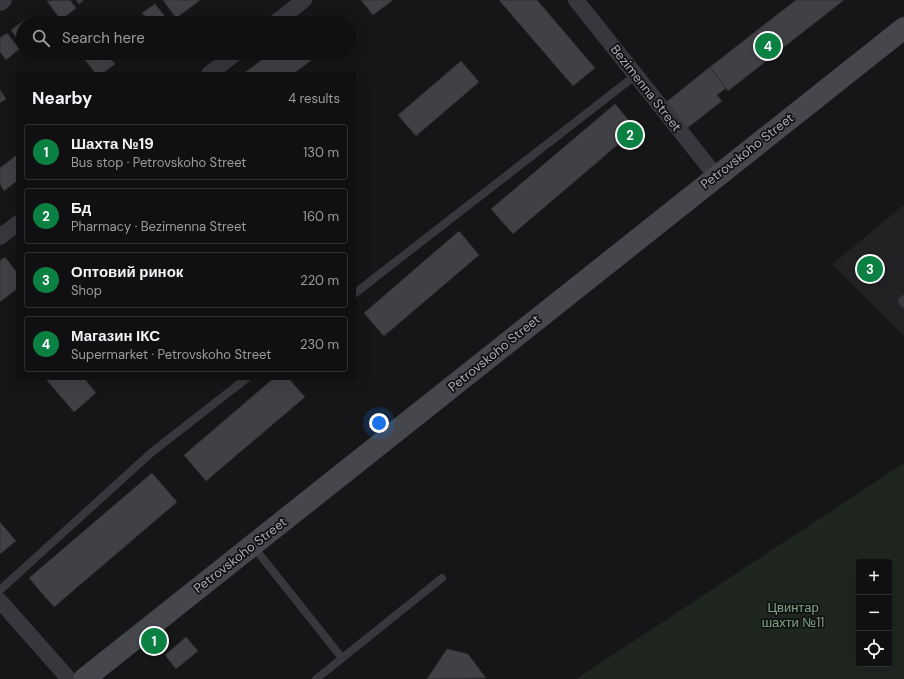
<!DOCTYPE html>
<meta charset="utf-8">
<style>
:root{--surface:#101012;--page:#1e1e20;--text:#f1f3f6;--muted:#9c9d9f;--line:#303032;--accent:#0b8043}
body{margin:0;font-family:"DM Sans",sans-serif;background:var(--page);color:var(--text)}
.controls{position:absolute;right:12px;bottom:12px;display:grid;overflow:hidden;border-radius:4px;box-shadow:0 4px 16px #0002}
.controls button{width:36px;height:36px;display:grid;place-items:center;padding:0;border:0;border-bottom:1px solid var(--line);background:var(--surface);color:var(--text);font:20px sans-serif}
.you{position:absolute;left:379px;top:423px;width:14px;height:14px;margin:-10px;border:3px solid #fff;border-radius:50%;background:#1a73e8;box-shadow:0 0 0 6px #1a73e833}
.badge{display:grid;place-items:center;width:26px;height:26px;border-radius:50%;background:var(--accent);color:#fff;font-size:13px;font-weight:700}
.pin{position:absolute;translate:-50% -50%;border:2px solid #fff;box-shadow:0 1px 4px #0006}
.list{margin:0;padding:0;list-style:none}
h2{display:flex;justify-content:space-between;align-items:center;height:52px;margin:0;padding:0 16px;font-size:17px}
h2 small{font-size:13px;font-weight:400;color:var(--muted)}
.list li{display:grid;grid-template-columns:26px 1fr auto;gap:12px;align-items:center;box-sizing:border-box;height:56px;margin:0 8px 8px;padding:0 8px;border:1px solid var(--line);border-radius:4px}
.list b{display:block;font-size:15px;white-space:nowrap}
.list p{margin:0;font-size:13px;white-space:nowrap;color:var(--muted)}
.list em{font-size:13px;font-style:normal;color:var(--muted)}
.icon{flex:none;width:22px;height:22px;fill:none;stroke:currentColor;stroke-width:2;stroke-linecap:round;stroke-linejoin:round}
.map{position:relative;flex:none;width:904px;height:679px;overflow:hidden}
.search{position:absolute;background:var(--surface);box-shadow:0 4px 16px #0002;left:16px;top:16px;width:340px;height:44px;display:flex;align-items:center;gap:10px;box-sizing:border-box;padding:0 14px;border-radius:22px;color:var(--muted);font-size:15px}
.panel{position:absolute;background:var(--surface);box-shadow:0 4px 16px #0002;left:16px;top:72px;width:340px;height:308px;border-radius:4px}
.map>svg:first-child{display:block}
.built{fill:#222225}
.green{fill:#1e261f;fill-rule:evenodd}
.building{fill:#404145;stroke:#303034}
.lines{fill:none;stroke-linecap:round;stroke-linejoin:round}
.service{stroke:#37383d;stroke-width:8}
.minor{stroke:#37383d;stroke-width:16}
.secondary{stroke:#45474d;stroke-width:22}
.labels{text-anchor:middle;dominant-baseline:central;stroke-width:3.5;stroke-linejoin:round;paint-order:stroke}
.street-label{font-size:13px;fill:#a8adb8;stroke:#111113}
.park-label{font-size:13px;fill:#7fa381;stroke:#111113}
</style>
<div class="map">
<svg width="904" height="679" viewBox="0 0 904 679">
<rect width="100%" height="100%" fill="#161618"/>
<!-- built -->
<polygon class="built" points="904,205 904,336 832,264"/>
<!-- green -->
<path class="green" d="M 904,463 L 904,679 L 576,679 ZM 859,562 L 889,562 L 889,664 L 859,664 Z"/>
<!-- building -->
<g class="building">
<polygon points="70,0 76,8 61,20 47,1"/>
<polygon points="76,0 84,0 79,4"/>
<polygon points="163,0 199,0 199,1 176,18"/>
<polygon points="361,0 393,0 373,15"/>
<polygon points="499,0 537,0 595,68 573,86"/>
<polygon points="796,0 844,0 728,91 710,67"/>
<polygon points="155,4 170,23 150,23 142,13"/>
<polygon points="28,18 32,23 23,23 23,46 11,30"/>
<polygon points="317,19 320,23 311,23"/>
<polygon points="7,33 19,49 6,60 0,52 0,38"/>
<polygon points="88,53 106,53 115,64 102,74 96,74 83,57"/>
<polygon points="114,53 129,53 120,60"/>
<polygon points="271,53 321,53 293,74 243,74"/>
<polygon points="461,61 479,82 416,136 398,115"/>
<polygon points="710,67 726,88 717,95 722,101 686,129 665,103"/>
<polygon points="0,90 6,99 0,103"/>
<polygon points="615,104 636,129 513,234 491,209"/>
<polygon points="18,154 18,180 4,191 0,184 0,168"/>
<polygon points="459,231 479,255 384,336 364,313"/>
<polygon points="5,257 18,274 18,288 0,302 0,261"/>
<polygon points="45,378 84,378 96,393 74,412"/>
<polygon points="274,378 288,378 305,397 206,481 184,455"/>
<polygon points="152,473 177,502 54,607 29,578"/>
<polygon points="0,522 16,541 0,554"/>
<polygon points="186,637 198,651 176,669 165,655"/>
<polygon points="447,649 468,654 486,678 427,679"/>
</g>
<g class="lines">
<!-- service -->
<g class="service">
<polyline points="354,294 636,75"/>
<polyline points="904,299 902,301 904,304"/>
<polyline points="253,546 342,658"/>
<polyline points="0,590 152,452 247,378"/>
<polyline points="316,679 442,578"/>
</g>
<!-- minor -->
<g class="minor">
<polyline points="576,0 716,176"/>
<polyline points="0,3 4,0"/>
<polyline points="275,23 304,0"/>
<polyline points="209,74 236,53"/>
<polyline points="0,237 18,223"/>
<polyline points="0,601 69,679"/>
</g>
<!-- secondary -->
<polyline class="secondary" points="84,679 904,28"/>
</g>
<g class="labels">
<!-- street labels -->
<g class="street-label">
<text transform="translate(646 88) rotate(52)">Bezimenna Street</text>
<text transform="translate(747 151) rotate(-38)">Petrovskoho Street</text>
<text transform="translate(494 353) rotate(-39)">Petrovskoho Street</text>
<text transform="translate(240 555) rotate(-38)">Petrovskoho Street</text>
</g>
<!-- park labels -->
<g class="park-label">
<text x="793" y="607">Цвинтар<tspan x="793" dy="15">шахти №11</tspan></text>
</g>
</g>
</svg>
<div class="controls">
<button>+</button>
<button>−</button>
<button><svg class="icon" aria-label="locate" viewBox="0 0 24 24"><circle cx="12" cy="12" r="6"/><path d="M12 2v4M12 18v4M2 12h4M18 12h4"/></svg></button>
</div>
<div class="you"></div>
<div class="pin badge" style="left:154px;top:641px">1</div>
<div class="pin badge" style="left:630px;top:135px">2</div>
<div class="pin badge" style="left:870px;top:269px">3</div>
<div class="pin badge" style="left:768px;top:46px">4</div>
<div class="search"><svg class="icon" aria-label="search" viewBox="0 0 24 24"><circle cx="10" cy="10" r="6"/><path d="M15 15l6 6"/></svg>Search here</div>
<section class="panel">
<h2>Nearby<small>4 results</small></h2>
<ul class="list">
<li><span class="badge">1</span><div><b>Шахта №19</b><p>Bus stop · Petrovskoho Street</p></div><em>130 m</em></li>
<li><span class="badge">2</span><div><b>Бд</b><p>Pharmacy · Bezimenna Street</p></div><em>160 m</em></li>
<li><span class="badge">3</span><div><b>Оптовий ринок</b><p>Shop</p></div><em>220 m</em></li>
<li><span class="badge">4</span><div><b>Магазин ІКС</b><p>Supermarket · Petrovskoho Street</p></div><em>230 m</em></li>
</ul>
</section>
</div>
